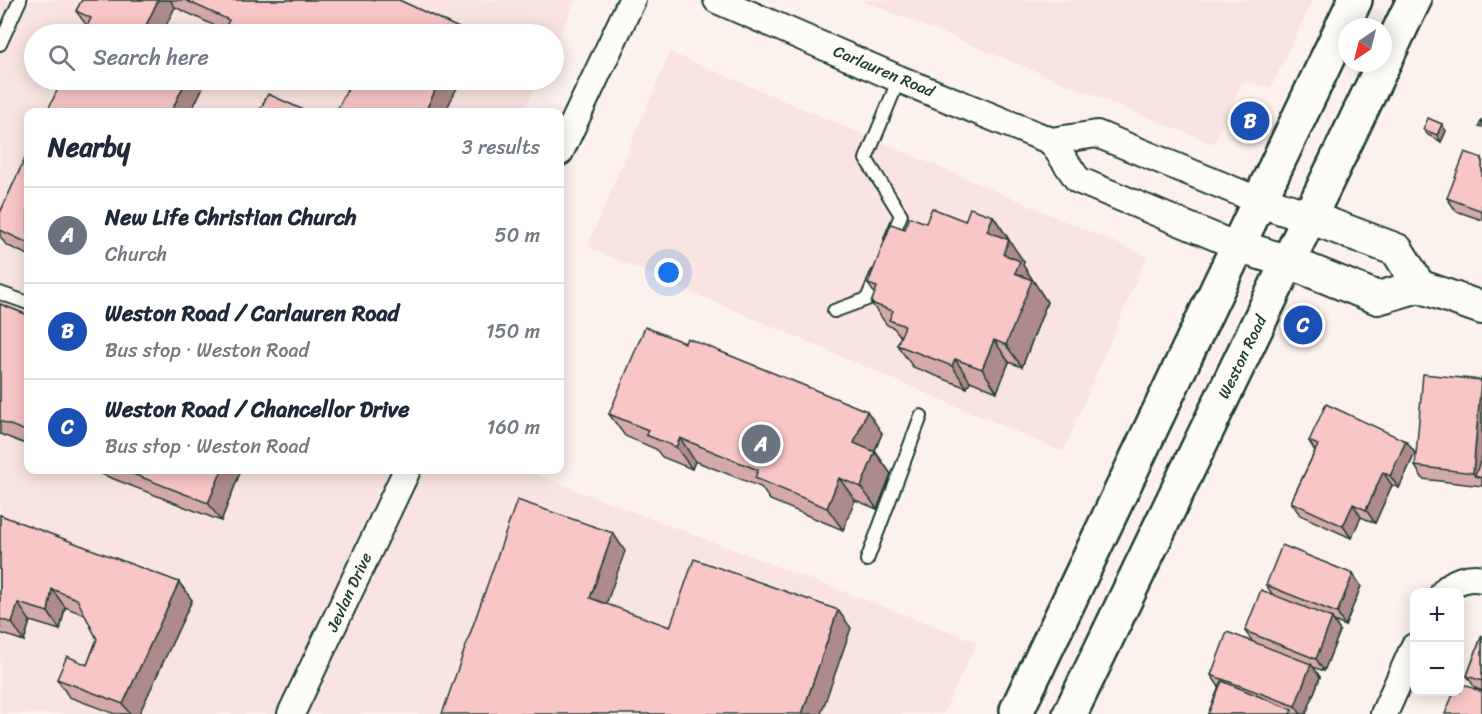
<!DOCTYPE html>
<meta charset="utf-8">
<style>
:root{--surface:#fff;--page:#f2f2f3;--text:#1f2937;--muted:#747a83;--line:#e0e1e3;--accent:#111827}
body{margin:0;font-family:Sriracha,sans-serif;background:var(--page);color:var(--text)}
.controls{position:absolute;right:18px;bottom:18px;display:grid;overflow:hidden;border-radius:12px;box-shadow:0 3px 15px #0003}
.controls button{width:54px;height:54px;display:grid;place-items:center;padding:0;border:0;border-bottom:2px solid var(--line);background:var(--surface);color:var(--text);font:30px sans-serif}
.compass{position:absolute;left:1338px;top:18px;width:54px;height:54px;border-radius:50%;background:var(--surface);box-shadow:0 3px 15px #0003;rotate:215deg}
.you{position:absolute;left:669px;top:273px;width:21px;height:21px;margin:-15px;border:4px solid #fff;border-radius:50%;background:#1a73e8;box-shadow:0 0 0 9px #1a73e833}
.badge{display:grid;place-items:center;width:39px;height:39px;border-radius:50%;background:var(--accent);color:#fff;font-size:20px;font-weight:700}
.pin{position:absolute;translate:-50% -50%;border:3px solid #fff;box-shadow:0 2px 6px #0006}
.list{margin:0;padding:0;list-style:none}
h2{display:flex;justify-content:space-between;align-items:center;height:78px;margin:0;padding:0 24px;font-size:26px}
h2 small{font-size:20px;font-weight:400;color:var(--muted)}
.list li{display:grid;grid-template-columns:39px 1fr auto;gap:18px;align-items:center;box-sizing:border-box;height:96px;padding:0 24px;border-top:2px solid var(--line)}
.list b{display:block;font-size:22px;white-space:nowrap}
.list p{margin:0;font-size:20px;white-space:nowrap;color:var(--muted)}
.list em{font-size:20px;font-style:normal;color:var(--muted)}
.icon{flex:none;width:33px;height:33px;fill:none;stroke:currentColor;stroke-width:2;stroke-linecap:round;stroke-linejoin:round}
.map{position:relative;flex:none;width:1482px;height:714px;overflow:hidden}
.search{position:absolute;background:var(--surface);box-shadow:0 3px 15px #0003;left:24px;top:24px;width:540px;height:66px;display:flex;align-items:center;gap:15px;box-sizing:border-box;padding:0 21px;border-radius:33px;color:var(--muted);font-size:22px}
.panel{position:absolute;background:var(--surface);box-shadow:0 3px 15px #0003;left:24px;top:108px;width:540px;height:366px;border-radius:12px}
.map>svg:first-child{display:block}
.built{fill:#fae4e1}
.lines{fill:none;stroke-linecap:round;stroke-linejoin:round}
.service-casing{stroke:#1f3d34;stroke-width:16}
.minor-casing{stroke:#1f3d34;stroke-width:30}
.tertiary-casing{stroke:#1f3d34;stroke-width:36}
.secondary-casing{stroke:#1f3d34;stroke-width:38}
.service{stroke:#fdfcf7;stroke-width:12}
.minor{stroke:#fdfcf7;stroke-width:26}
.tertiary{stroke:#fdfcf7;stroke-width:32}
.secondary{stroke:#fdfcf7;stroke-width:33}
.wall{fill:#d4aaa9;stroke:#1f3d34;stroke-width:1.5}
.shaded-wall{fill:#ad8b8a;stroke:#1f3d34;stroke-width:1.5}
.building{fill:#f7c6c5;stroke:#1f3d34;stroke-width:1.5}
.labels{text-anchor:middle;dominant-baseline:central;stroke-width:6;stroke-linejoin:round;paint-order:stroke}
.street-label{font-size:16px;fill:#1f3d34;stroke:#fdfcf7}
</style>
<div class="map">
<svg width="1482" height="714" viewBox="0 0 1482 714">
<rect width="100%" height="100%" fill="#fcf1ed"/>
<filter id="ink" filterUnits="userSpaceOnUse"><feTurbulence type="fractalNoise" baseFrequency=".0167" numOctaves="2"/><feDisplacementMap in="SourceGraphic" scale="12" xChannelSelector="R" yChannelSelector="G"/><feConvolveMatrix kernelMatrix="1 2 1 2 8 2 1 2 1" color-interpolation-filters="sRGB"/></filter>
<g filter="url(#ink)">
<!-- built -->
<g class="built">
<polygon points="0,0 576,0 554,47 554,34 34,34 34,80 538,80 523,112 28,112 28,470 523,470 977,642 943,714 0,714"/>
<polygon points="861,0 1313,0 1271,87 1242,83 1213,144"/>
<polygon points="670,52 1147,256 1063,452 587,247"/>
</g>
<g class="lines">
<defs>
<g id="service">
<polyline points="0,44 20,0"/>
<polyline points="891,239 901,215 866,159 899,79"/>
<polyline points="0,293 28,303"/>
<polyline points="834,311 867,299 877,275"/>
<polyline points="867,560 921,416"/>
</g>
<g id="minor">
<polyline points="717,0 899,79 1051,141 1097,134 1260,201"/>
<polyline points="1051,141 1078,180 1237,246"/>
<polyline points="560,152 632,0"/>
<path d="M 1444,592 C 1453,581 1468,576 1482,579"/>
<polyline points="291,714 407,470"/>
<polyline points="1384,714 1414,647"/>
</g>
<g id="tertiary">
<polyline points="1260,201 1309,217 1397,250 1419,286"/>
<polyline points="1237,246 1286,261 1378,298 1419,286 1482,308"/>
</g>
<g id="secondary">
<polyline points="1018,714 1017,710 1355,0"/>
<polyline points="1070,714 1414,0"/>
</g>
</defs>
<!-- service casing -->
<use href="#service" class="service-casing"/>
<!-- minor casing -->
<use href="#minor" class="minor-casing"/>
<!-- tertiary casing -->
<use href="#tertiary" class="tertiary-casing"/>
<!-- secondary casing -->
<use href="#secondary" class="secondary-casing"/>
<!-- service -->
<use href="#service" class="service"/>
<!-- minor -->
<use href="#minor" class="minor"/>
<!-- tertiary -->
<use href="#tertiary" class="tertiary"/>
<!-- secondary -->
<use href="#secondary" class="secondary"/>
</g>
<!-- wall -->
<g class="wall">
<polygon points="82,0 399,0 463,30 467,34 225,34 223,32 224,30 175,7 87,26 76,11"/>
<polygon points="341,80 461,80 350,84"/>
<polygon points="1423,129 1446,131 1441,142 1428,135"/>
<polygon points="28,152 28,255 6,245 0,236 0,213"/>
<polygon points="1482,158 1482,220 1456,211 1447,198"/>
<polygon points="993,216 1008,238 1008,240 1024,262 1023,265 1047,302 1022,367 1009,362 997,392 970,381 967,388 913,367 897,345 901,337 894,328 887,325 871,303 875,294 868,284 905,229 926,223 965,221"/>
<polygon points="0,304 28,315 28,445 0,434"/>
<polygon points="1481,380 1482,382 1482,486 1423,479 1415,466"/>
<polygon points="609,414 882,433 875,451 891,474 877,509 855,500 843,530 770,500 761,487 695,461 692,469 662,457 656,449 625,436"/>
<polygon points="1309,441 1406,441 1415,453 1399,488 1392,485 1375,523 1361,517 1351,538 1300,515 1291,502 1315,451"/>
<polygon points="91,470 241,470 221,521"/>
<polygon points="0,515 192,600 139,714 115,714 69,697 57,679 87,665 97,639 85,615 65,607 60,630 30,621 24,641 0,633"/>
<polygon points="1266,585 1361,586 1345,626 1334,621 1340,631 1324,671 1313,667 1320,677 1306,714 1208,714 1219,687 1211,675 1253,642 1245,631 1273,595"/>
<polygon points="1482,635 1482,691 1475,688 1467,676"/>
</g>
<!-- shaded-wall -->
<g class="shaded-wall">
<polygon points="158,0 170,0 175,7 162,34 142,34"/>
<polygon points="186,80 201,80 204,85 191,112 171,112"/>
<polygon points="440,80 461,80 445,112 425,112"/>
<polygon points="1442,124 1446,131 1441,142 1437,135"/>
<polygon points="993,216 1008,238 1002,253 987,231"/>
<polygon points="1009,240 1024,262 1023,265 1047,302 1022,367 1006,345 1015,273 1003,254"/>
<polygon points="994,340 1009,362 997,392 982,369"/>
<polygon points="955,359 970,381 967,388 952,366"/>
<polygon points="1481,380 1482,382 1482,478 1475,476 1473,473"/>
<polygon points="867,411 882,433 869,465 854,443"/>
<polygon points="680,438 695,461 692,469 676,447"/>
<polygon points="1406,441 1415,453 1399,488 1390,476"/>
<polygon points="875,452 891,474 877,509 861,487"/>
<polygon points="222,470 241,470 221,521 208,503"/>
<polygon points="1383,472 1392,485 1375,523 1366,510"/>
<polygon points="839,478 855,500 843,530 827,508"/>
<polygon points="1353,504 1361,517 1351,538 1343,526"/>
<polygon points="613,533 625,551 602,616 590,598"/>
<polygon points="1353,574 1361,586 1345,626 1337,613"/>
<polygon points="179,582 192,600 139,714 130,714 123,704"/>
<polygon points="52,589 65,607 60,630 48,612"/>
<polygon points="18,603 30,621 24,641 12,623"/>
<polygon points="838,610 851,628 821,714 802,714"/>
<polygon points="1332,618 1340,631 1324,671 1316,659"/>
<polygon points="1311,664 1320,677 1306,714 1301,714 1295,706"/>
</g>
<!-- building -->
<g class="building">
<polygon points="82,0 158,0 142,34 83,34 91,18 76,11"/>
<polygon points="185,0 399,0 463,30 461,34 228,34 223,32 229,20"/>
<polygon points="62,80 186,80 171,112 47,112"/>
<polygon points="352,80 440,80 425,112 336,112"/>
<polygon points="268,94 308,112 259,112"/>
<polygon points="1428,118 1442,124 1437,135 1423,129"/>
<polygon points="1482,119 1482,127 1479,126"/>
<polygon points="28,152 28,243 0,230 0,213"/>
<polygon points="1465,152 1482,158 1482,211 1447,198"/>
<polygon points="932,208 965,221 970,208 993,216 987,231 1009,240 1003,254 1020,261 1015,273 1032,280 1006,345 994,340 982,369 955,359 952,366 897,345 905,326 889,320 893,311 871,303 877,287 868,284 891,224 905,229 910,217 926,223"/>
<polygon points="0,304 28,315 28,432 0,421"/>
<polygon points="645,327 685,343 687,338 867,411 854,443 875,452 861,487 839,478 827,508 755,478 758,470 680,438 676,447 646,435 648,430 609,414"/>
<polygon points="1423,374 1481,380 1473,473 1415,466"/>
<polygon points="1326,404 1406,441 1390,476 1383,472 1366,510 1353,504 1343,526 1291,502 1318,445 1309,441"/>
<polygon points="1482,456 1482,478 1475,476"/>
<polygon points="123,470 222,470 208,503"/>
<polygon points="517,500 613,533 590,598 670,627 694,559 838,610 802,714 442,714"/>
<polygon points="0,515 179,582 123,704 57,679 67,656 87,665 97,639 77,599 52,589 48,612 18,603 12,623 0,619"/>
<polygon points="1282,545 1353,574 1337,613 1266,585"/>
<polygon points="1261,590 1332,618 1316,659 1245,631"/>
<polygon points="1227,632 1311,664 1295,706 1211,675"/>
<polygon points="1482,635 1482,681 1467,676"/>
<polygon points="1222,681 1292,710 1290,714 1208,714"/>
<polygon points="1460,683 1482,692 1482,714 1445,714 1454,692 1460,692"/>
</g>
</g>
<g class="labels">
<!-- street labels -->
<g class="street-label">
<text transform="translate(884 71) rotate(23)">Carlauren Road</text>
<text transform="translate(1242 357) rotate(-64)">Weston Road</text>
<text transform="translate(349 592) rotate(-65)">Jevlan Drive</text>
</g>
</g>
</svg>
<div class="controls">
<button>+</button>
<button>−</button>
</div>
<svg class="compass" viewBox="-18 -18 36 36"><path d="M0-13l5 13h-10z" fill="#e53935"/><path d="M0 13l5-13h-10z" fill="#747a83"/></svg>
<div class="you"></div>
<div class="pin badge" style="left:761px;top:444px;background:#6b7280">A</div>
<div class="pin badge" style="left:1250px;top:121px;background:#1a4fb4">B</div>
<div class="pin badge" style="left:1303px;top:325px;background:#1a4fb4">C</div>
<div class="search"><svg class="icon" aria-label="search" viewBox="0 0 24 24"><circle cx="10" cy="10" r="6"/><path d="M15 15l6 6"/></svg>Search here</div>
<section class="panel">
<h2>Nearby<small>3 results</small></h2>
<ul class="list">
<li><span class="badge" style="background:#6b7280">A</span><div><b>New Life Christian Church</b><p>Church</p></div><em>50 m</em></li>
<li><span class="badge" style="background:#1a4fb4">B</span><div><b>Weston Road / Carlauren Road</b><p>Bus stop · Weston Road</p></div><em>150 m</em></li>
<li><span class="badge" style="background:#1a4fb4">C</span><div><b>Weston Road / Chancellor Drive</b><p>Bus stop · Weston Road</p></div><em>160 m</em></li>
</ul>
</section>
</div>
